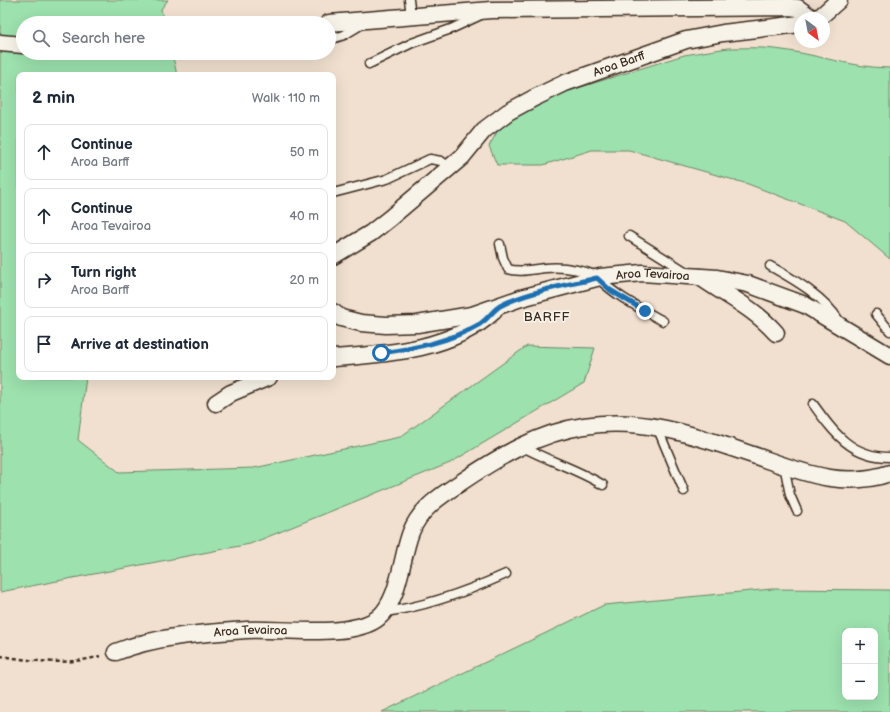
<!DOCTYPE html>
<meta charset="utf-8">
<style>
:root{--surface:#fff;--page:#f6f6f7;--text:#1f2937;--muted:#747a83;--line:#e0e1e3}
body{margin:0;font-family:"Balsamiq Sans",sans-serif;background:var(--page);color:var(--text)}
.controls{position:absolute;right:12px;bottom:12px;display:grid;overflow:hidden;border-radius:8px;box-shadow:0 4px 16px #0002}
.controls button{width:36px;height:36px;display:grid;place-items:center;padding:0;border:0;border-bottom:1px solid var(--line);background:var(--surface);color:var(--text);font:20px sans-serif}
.compass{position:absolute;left:794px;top:12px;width:36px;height:36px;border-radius:50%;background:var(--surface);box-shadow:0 4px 16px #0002;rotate:148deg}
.stop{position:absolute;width:12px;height:12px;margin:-9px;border:3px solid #1f6fb2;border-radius:50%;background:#fff}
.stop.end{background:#1f6fb2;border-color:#fff;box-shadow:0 1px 4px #0008}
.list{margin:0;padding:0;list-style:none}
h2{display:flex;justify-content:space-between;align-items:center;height:52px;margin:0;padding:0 16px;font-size:17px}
h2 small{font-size:13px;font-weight:400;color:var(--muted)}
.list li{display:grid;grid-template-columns:26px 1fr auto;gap:12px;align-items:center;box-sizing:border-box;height:56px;margin:0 8px 8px;padding:0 8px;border:1px solid var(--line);border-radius:8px}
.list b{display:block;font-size:15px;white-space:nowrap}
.list p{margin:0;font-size:13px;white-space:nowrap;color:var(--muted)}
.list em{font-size:13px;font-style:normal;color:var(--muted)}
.icon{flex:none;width:22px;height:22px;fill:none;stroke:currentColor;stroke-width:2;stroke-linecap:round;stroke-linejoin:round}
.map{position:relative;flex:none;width:890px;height:712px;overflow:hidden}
.search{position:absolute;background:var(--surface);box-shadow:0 4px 16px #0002;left:16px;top:16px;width:320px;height:44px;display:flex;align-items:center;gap:10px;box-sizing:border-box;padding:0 14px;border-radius:22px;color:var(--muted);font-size:15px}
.panel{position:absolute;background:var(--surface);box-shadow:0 4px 16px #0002;left:16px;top:72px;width:320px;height:308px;border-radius:8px}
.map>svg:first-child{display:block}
.green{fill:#9ce1ae;stroke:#6c8666;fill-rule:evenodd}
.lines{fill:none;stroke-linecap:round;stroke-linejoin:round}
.lane-casing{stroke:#3b2a1e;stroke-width:11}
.street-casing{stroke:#3b2a1e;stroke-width:19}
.path{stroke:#3b2a1e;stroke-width:2.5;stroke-dasharray:4 3;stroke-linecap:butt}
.lane{stroke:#f7f3e8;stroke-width:8}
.street{stroke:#f7f3e8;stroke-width:16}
.route{stroke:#1f6fb2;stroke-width:5}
.labels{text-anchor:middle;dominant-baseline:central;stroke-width:3.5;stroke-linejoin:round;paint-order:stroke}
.street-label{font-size:12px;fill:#3b2a1e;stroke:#f7f3e8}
.neighbourhood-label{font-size:13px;letter-spacing:1px;fill:#3b2a1e;stroke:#f7f3e8}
</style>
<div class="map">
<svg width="890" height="712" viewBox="0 0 890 712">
<rect width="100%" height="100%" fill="#f1e0cf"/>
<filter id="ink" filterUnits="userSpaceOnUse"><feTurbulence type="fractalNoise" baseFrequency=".025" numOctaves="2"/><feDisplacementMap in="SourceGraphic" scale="8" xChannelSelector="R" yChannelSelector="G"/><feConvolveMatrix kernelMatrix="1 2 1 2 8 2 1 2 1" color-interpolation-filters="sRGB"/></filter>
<g filter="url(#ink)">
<!-- green -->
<g class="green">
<polygon points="0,0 168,0 161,9 164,23 23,23 23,53 172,53 177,75 19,75 19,377 86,377 78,440 119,472 254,468 400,437 527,346 595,348 584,383 450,463 250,544 0,592"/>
<path d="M 728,48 C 744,48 760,47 775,49 C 814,53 851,68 890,68 L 890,259 L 845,221 L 748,184 L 629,150 L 592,150 L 543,165 L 497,165 L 489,146 L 504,120 L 549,97 L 684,55 Z"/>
<path d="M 772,589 L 890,590 L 890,712 L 382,712 L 604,605 ZM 845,631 L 875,631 L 875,697 L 845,697 Z"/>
</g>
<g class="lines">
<defs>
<g id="lane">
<polyline points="409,0 411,15"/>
<polyline points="329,40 344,35 364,23"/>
<polyline points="369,64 412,43 451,29 481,15"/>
<polyline points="333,193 387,179 430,159 441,161 449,167"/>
<polyline points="629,236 688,273"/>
<path d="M 500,244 L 503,258 L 508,269 C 520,273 533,269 545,268 C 563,266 582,270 598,276"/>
<path d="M 770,266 C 795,280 825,297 840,322"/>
<path d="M 598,278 C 617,297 640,308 663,321"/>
<polyline points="876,314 890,331"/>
<path d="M 813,404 C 834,433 851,457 890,457"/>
<polyline points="657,427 684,491"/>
<path d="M 521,446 C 548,461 577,469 603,485"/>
<polyline points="784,465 790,495 797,511"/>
<path d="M 384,612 C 426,607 468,591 506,574"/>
</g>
<g id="street">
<polyline points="815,18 821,16 839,0"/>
<polyline points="329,23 491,10 790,7 798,8 812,18"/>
<polyline points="0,43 23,45"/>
<path id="s1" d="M 333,256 L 371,233 L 390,218 L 462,157 L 484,130 L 508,112 L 534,98 L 565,83 L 686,40 L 723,33 L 800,24"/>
<path d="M 700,277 C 727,296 754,308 776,333"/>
<path id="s2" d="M 333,312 L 341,318 L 361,323 L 386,325 L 417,324 L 472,315 L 521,298 L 600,277 L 642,273 L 717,278 L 748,284 L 805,305 L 890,356"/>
<path d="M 333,358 C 387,354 453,350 494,311"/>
<polyline points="216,403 231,393 269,377"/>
<path id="s3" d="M 116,652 C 156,636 203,633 246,630 C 279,628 352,639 378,618 C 400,600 401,557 411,532 C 420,509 440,496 460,483 C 498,457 538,433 584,426 C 639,417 692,434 744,452 C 793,468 838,491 890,473"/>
</g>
</defs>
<!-- lane casing -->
<use href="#lane" class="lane-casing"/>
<!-- street casing -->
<use href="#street" class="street-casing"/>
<!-- path -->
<path class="path" d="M 0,656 C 33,661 68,666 100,656"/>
<!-- lane -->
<use href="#lane" class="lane"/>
<!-- street -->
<use href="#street" class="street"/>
</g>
</g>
<g class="lines" filter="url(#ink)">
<!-- route -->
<path class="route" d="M 381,353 C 416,348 449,342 480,324 C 488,319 493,310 500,306 C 526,292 568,285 597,278 L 610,290 L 645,311"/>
</g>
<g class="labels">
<!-- street labels -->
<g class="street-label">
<text stroke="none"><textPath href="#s1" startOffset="349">Aroa Barff</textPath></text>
<text stroke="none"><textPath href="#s2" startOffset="329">Aroa Tevairoa</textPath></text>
<text stroke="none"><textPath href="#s3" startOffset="137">Aroa Tevairoa</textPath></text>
</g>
<!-- neighbourhood labels -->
<g class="neighbourhood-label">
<text x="547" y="317">BARFF</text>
</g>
</g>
</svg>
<div class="controls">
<button>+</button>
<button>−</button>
</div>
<svg class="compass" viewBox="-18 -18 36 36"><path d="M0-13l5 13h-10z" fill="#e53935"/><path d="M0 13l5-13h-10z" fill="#747a83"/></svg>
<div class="stop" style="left:381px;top:353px"></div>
<div class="stop end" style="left:645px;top:311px"></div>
<div class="search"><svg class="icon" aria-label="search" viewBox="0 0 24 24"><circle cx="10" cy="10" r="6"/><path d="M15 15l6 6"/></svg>Search here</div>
<section class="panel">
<h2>2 min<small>Walk · 110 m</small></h2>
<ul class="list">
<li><svg class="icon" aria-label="ahead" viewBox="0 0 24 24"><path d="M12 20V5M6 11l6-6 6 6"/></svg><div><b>Continue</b><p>Aroa Barff</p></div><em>50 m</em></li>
<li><svg class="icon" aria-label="ahead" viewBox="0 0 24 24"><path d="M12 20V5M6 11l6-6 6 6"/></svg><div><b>Continue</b><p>Aroa Tevairoa</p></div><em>40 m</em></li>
<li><svg class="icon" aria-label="right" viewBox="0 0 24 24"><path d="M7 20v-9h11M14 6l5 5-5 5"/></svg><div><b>Turn right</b><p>Aroa Barff</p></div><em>20 m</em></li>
<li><svg class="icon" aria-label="arrive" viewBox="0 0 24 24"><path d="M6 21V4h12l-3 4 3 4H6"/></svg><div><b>Arrive at destination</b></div></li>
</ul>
</section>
</div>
